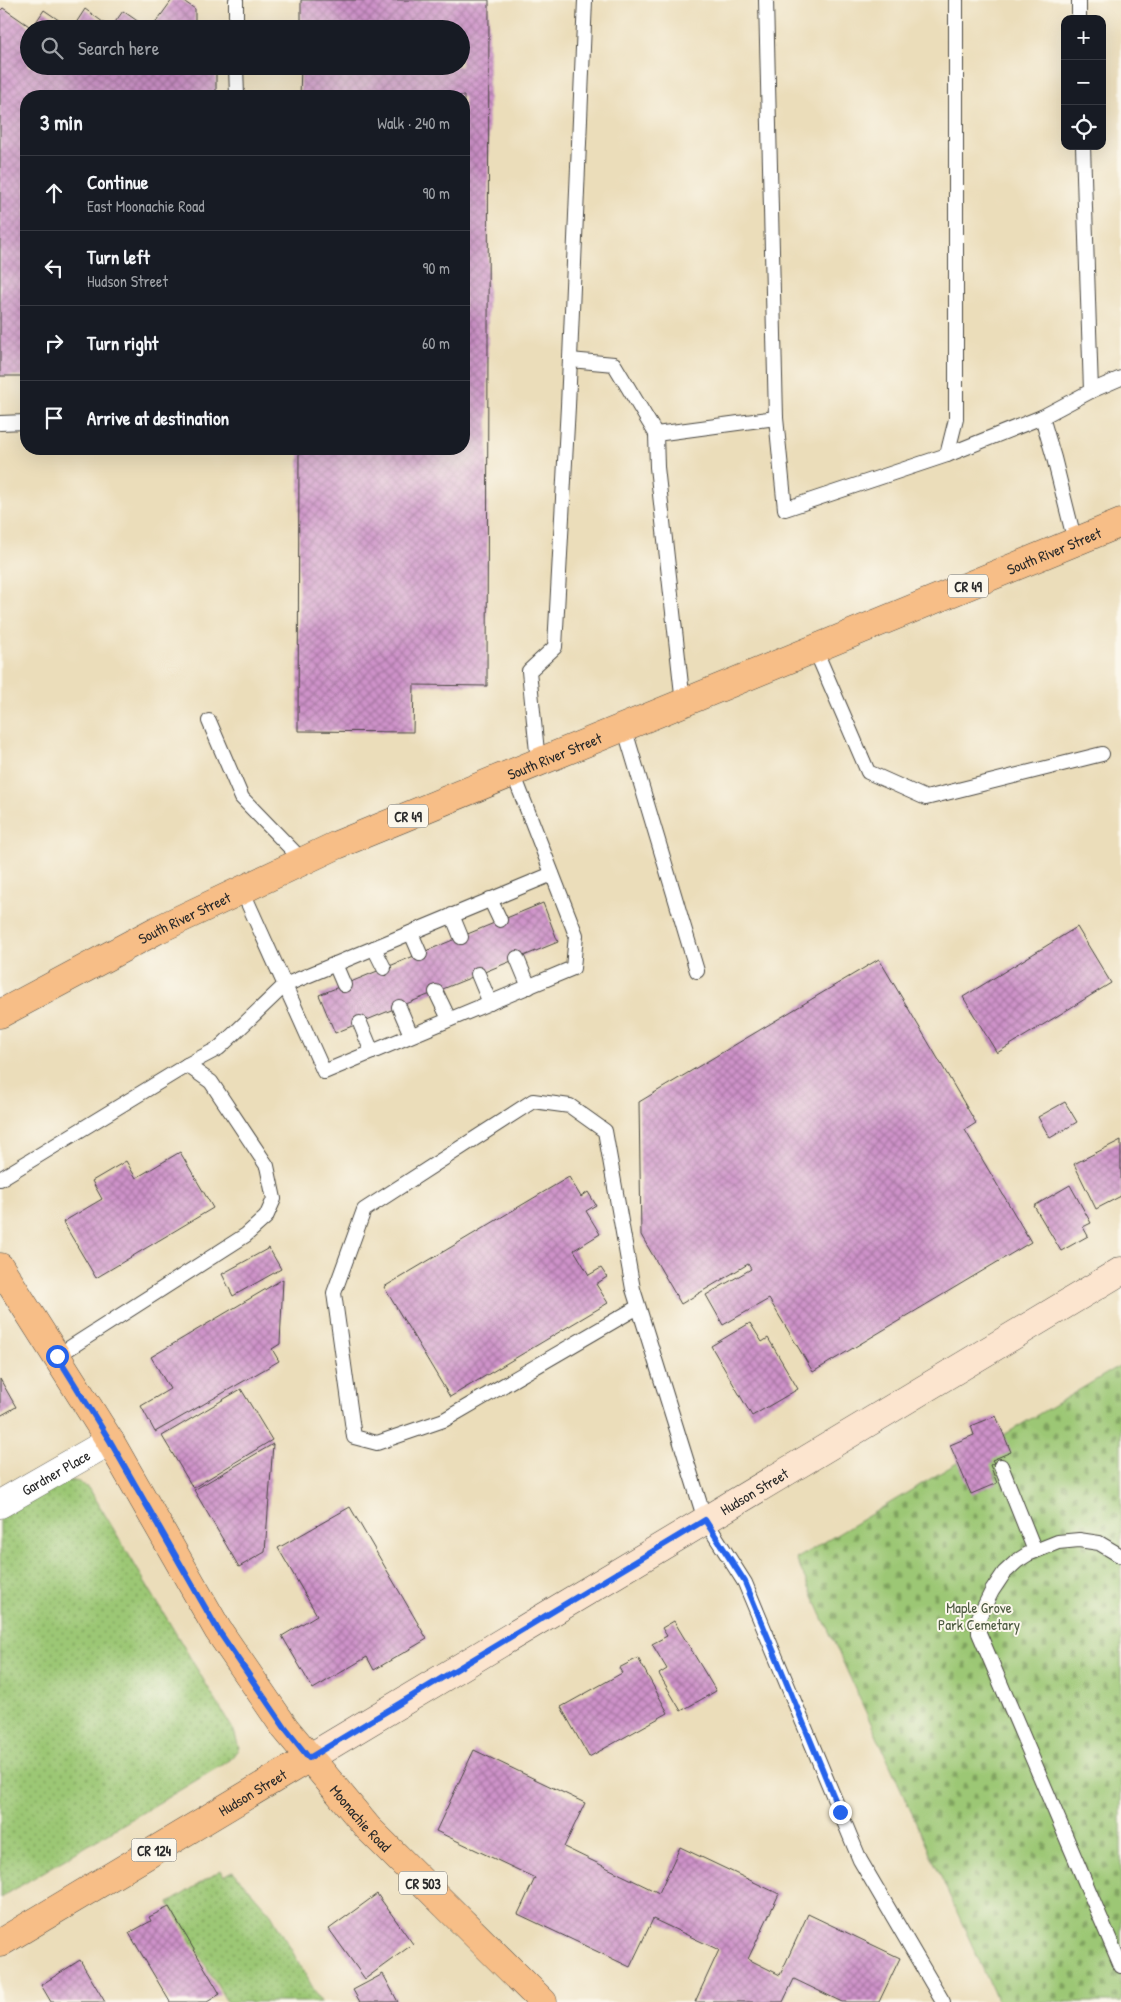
<!DOCTYPE html>
<meta charset="utf-8">
<style>
:root{--surface:#171b24;--page:#242831;--text:#f1f3f6;--muted:#9ea1a6;--line:#363941}
body{margin:0;font-family:"Patrick Hand",sans-serif;background:var(--page);color:var(--text)}
.controls{position:absolute;right:15px;top:15px;display:grid;overflow:hidden;border-radius:10px;box-shadow:0 5px 20px #0002}
.controls button{width:45px;height:45px;display:grid;place-items:center;padding:0;border:0;border-bottom:1px solid var(--line);background:var(--surface);color:var(--text);font:25px sans-serif}
.stop{position:absolute;width:15px;height:15px;margin:-11px;border:4px solid #2563eb;border-radius:50%;background:#fff}
.stop.end{background:#2563eb;border-color:#fff;box-shadow:0 1px 5px #0008}
.list{margin:0;padding:0;list-style:none}
h2{display:flex;justify-content:space-between;align-items:center;height:65px;margin:0;padding:0 20px;font-size:21px}
h2 small{font-size:16px;font-weight:400;color:var(--muted)}
.list li{display:grid;grid-template-columns:32px 1fr auto;gap:15px;align-items:center;box-sizing:border-box;height:75px;padding:0 20px;border-top:1px solid var(--line)}
.list b{display:block;font-size:19px;white-space:nowrap}
.list p{margin:0;font-size:16px;white-space:nowrap;color:var(--muted)}
.list em{font-size:16px;font-style:normal;color:var(--muted)}
.icon{flex:none;width:28px;height:28px;fill:none;stroke:currentColor;stroke-width:2;stroke-linecap:round;stroke-linejoin:round}
.map{position:relative;flex:none;width:1121px;height:2002px;overflow:hidden}
.search{position:absolute;background:var(--surface);box-shadow:0 5px 20px #0002;left:20px;top:20px;width:450px;height:55px;display:flex;align-items:center;gap:12px;box-sizing:border-box;padding:0 18px;border-radius:28px;color:var(--muted);font-size:19px}
.panel{position:absolute;background:var(--surface);box-shadow:0 5px 20px #0002;left:20px;top:90px;width:450px;height:365px;border-radius:20px}
.map>svg:first-child{display:block}
.grass{fill:url(#grass-dots);stroke:#647950}
.cemetery{fill:url(#cemetery-stones);stroke:#647950}
.building{fill:url(#building-cross-hatch)}
.lines{fill:none;stroke-linecap:round;stroke-linejoin:round}
.lane-casing{stroke:#484640;stroke-width:16}
.street-casing{stroke:#484640;stroke-width:29}
.secondary-casing{stroke:#484640;stroke-width:29}
.primary-casing{stroke:#484640;stroke-width:29}
.lane{stroke:#fff;stroke-width:14}
.street{stroke:#fff;stroke-width:28}
.secondary{stroke:#fce5cf;stroke-width:28}
.primary{stroke:#f7be87;stroke-width:28}
.route{stroke:#2563eb;stroke-width:6}
.labels{text-anchor:middle;dominant-baseline:central;stroke-width:4;stroke-linejoin:round;paint-order:stroke}
.shield{fill:#fbf7ec;stroke:#696865;stroke-width:1}
.shield-label{font-size:14px;font-weight:bold;fill:#2b2b2b}
.street-label{font-size:15px;fill:#2b2b2b;stroke:#fbf7ec}
.park-label{font-size:15px;fill:#4d5a41;stroke:#fbf7ec}
</style>
<div class="map">
<svg width="1121" height="2002" viewBox="0 0 1121 2002">
<defs>
<pattern id="grass-dots" width="8" height="8" patternUnits="userSpaceOnUse" patternTransform="scale(1.25)"><rect width="8" height="8" fill="#9cc774"/><path d="M2 2h.1M6 6h.1" fill="none" stroke="#7fa25f" stroke-width="1.8" stroke-linecap="round"/></pattern>
<pattern id="cemetery-stones" width="16" height="16" patternUnits="userSpaceOnUse" patternTransform="scale(1.25)"><rect width="16" height="16" fill="#9cc774"/><path d="M2 7V4a2 2 0 0 1 4 0v3zM10 15v-3a2 2 0 0 1 4 0v3z" fill="#7fa25f"/></pattern>
<pattern id="building-cross-hatch" width="8" height="8" patternUnits="userSpaceOnUse" patternTransform="scale(1.25)"><rect width="8" height="8" fill="#ce92c9"/><path d="M0 0l8 8M0 8l8-8" fill="none" stroke="#a777a3"/></pattern>
</defs>
<rect width="100%" height="100%" fill="#fbf7ec"/>
<filter id="ink" filterUnits="userSpaceOnUse"><feTurbulence type="fractalNoise" baseFrequency=".02" numOctaves="2"/><feDisplacementMap in="SourceGraphic" scale="10" xChannelSelector="R" yChannelSelector="G"/><feConvolveMatrix kernelMatrix="1 2 1 2 8 2 1 2 1" color-interpolation-filters="sRGB"/></filter>
<filter id="wash" filterUnits="userSpaceOnUse"><feTurbulence type="fractalNoise" baseFrequency=".0096" numOctaves="4" result="noise"/><feDisplacementMap in="SourceGraphic" scale="20" xChannelSelector="R" yChannelSelector="G"/><feGaussianBlur stdDeviation="1.12" result="paint"/><feColorMatrix in="noise" values="0 0 0 0 0 0 0 0 0 0 0 0 0 0 0 0 0 1.4 0 .05"/><feComposite in="paint" operator="in"/></filter>
<g filter="url(#wash)">
<rect width="100%" height="100%" fill="#ebddba"/>
<!-- grass -->
<g class="grass">
<path d="M 76,1480 L 89,1489 L 92,1493 L 234,1731 L 239,1748 L 230,1760 L 0,1898 L 0,1518 C 21,1505 51,1481 76,1480 Z"/>
<polygon points="221,1870 224,1876 233,1871 271,1914 321,2002 227,2002 169,1903"/>
</g>
<!-- cemetery -->
<polygon class="cemetery" points="1121,1365 1121,2002 998,2002 796,1559"/>
<g id="blocks">
<!-- building -->
<g class="building">
<polygon points="172,0 182,0 195,9 195,29 151,29"/>
<polygon points="301,0 489,0 487,686 414,685 413,732 298,731 299,449 464,449 464,96 300,96 301,66 461,66 461,29 301,29"/>
<polygon points="3,8 32,28 44,10 72,29 85,9 111,28 123,11 149,29 29,29 29,66 216,66 216,96 26,96 26,376 0,376 0,11"/>
<polygon points="543,903 558,942 335,1033 319,995"/>
<polygon points="1077,927 1111,983 997,1053 963,997"/>
<polygon points="879,959 976,1123 965,1130 1031,1242 813,1372 769,1299 723,1325 706,1295 751,1269 748,1264 681,1304 641,1235 639,1102"/>
<polygon points="1065,1102 1077,1122 1050,1138 1038,1117"/>
<polygon points="1121,1140 1121,1196 1096,1209 1074,1164"/>
<polygon points="180,1152 213,1208 96,1278 63,1222 102,1199 92,1181 126,1161 136,1178"/>
<polygon points="569,1177 581,1197 588,1192 596,1205 586,1211 600,1234 574,1250 589,1275 601,1268 607,1277 596,1284 608,1303 450,1397 384,1287"/>
<polygon points="1070,1185 1091,1223 1083,1227 1088,1236 1061,1251 1034,1206"/>
<polygon points="269,1248 281,1269 233,1296 222,1274"/>
<polygon points="283,1279 280,1344 272,1349 279,1361 155,1432 141,1406 170,1389 151,1357"/>
<polygon points="750,1323 762,1342 768,1338 798,1389 752,1416 711,1346"/>
<polygon points="0,1379 16,1407 0,1416"/>
<polygon points="241,1389 272,1440 193,1488 162,1436"/>
<polygon points="996,1416 1011,1452 992,1460 994,1463 990,1465 997,1483 971,1494 950,1445 974,1435 971,1426"/>
<polygon points="273,1444 265,1552 239,1567 194,1490"/>
<polygon points="350,1507 427,1639 374,1670 367,1657 313,1689 282,1636 317,1615 278,1548"/>
<polygon points="674,1621 716,1691 681,1711 659,1674 667,1669 652,1644 667,1636 662,1628"/>
<polygon points="638,1658 668,1713 589,1757 561,1707 622,1673 619,1668"/>
<polygon points="474,1750 585,1803 564,1847 659,1893 680,1847 779,1894 748,1959 780,1975 808,1914 900,1958 879,2002 842,2002 794,1979 783,2002 695,2002 719,1950 653,1919 630,1967 518,1914 535,1878 436,1831"/>
<polygon points="377,1894 413,1944 365,1979 329,1929"/>
<polygon points="169,1907 220,1994 207,2002 170,2002 129,1933 151,1921 149,1917"/>
<polygon points="80,1960 105,2002 51,2002 41,1985"/>
<polygon points="383,1974 398,2002 360,2002 353,1990"/>
</g>
</g>
</g>
<g filter="url(#ink)">
<use href="#blocks" fill-opacity="0" stroke="#484640" stroke-width="1"/>
<g class="lines">
<defs>
<g id="lane">
<polyline points="236,0 236,29"/>
<polyline points="766,0 776,418"/>
<polyline points="1079,0 1079,19"/>
<polyline points="236,66 237,96"/>
<polyline points="570,360 614,364 656,434"/>
<polyline points="1091,391 1121,378"/>
<polyline points="0,423 26,422"/>
<polyline points="947,455 1042,417"/>
<polyline points="1075,542 1054,458 1042,417 1091,391 1083,146"/>
<polyline points="815,649 868,772 926,798 1102,754"/>
<polyline points="683,703 657,467 656,434 776,418 785,509 947,455 956,419 956,0"/>
<polyline points="209,721 242,798 303,861"/>
<polyline points="624,727 697,971"/>
<polyline points="538,762 529,671 555,647 568,406 585,0"/>
<polyline points="242,890 324,1072 573,968 576,935 513,773"/>
<polyline points="490,899 500,920"/>
<polyline points="452,915 461,937"/>
<polyline points="411,933 420,954"/>
<polyline points="374,948 384,968"/>
<polyline points="517,958 529,987"/>
<polyline points="335,964 344,985"/>
<polyline points="478,974 490,1003"/>
<polyline points="436,992 449,1019"/>
<polyline points="399,1007 411,1035"/>
<polyline points="360,1023 372,1052"/>
<polyline points="0,1179 187,1065"/>
<polyline points="638,1307 444,1420 377,1443 354,1437 334,1293 364,1210 533,1101 570,1106 605,1131 633,1289 705,1520 745,1583 860,1860 943,2002"/>
<polyline points="57,1356 246,1235 266,1217 274,1199 267,1166 211,1082 187,1065 219,1048 285,985 552,874"/>
<polyline points="1001,1466 1035,1551"/>
<polyline points="1121,1556 1099,1543 1079,1540 1058,1542 1028,1554 1017,1561 1004,1573 992,1591 979,1617 979,1633 1121,1966"/>
</g>
<g id="street">
<path id="s1" d="M 0,1504 L 110,1441"/>
</g>
<g id="secondary">
<path id="s2" d="M 309,1758 L 1121,1271"/>
</g>
<g id="primary">
<path id="s3" d="M 0,1014 L 157,930 L 337,845 L 1121,523"/>
<path id="s4" d="M 0,1267 L 110,1441 L 218,1630 L 285,1728 L 368,1828 L 543,2002"/>
<path id="s5" d="M 0,1943 L 309,1758"/>
</g>
</defs>
<!-- lane casing -->
<use href="#lane" class="lane-casing"/>
<!-- street casing -->
<use href="#street" class="street-casing"/>
<!-- secondary casing -->
<use href="#secondary" class="secondary-casing"/>
<!-- primary casing -->
<use href="#primary" class="primary-casing"/>
<!-- lane -->
<use href="#lane" class="lane"/>
<!-- street -->
<use href="#street" class="street"/>
<!-- secondary -->
<use href="#secondary" class="secondary"/>
<!-- primary -->
<use href="#primary" class="primary"/>
</g>
</g>
<g class="lines" filter="url(#ink)">
<!-- route -->
<polyline class="route" points="57,1356 110,1441 218,1630 285,1728 309,1758 705,1520 745,1582 840,1812"/>
</g>
<g class="labels">
<!-- shield labels -->
<g class="shield">
<rect x="948" y="574.5" width="40" height="23" rx="4"/>
<rect x="388" y="804.5" width="40" height="23" rx="4"/>
<rect x="131.5" y="1838.5" width="45" height="23" rx="4"/>
<rect x="399" y="1871.5" width="48" height="23" rx="4"/>
</g>
<g class="shield-label">
<text x="968" y="586">CR 49</text>
<text x="408" y="816">CR 49</text>
<text x="154" y="1850">CR 124</text>
<text x="423" y="1883">CR 503</text>
</g>
<!-- street labels -->
<g class="street-label">
<text stroke="none"><textPath href="#s3" startOffset="1152">South River Street</textPath></text>
<text stroke="none"><textPath href="#s3" startOffset="612">South River Street</textPath></text>
<text stroke="none"><textPath href="#s3" startOffset="208">South River Street</textPath></text>
<text stroke="none"><textPath href="#s1" startOffset="64">Gardner Place</textPath></text>
<text stroke="none"><textPath href="#s2" startOffset="519">Hudson Street</textPath></text>
<text stroke="none"><textPath href="#s5" startOffset="294">Hudson Street</textPath></text>
<text stroke="none"><textPath href="#s4" startOffset="660">Moonachie Road</textPath></text>
</g>
<!-- park labels -->
<g class="park-label">
<text x="979" y="1607">Maple Grove<tspan x="979" dy="17">Park Cemetary</tspan></text>
</g>
</g>
</svg>
<div class="controls">
<button>+</button>
<button>−</button>
<button><svg class="icon" aria-label="locate" viewBox="0 0 24 24"><circle cx="12" cy="12" r="6"/><path d="M12 2v4M12 18v4M2 12h4M18 12h4"/></svg></button>
</div>
<div class="stop" style="left:57px;top:1356px"></div>
<div class="stop end" style="left:840px;top:1812px"></div>
<div class="search"><svg class="icon" aria-label="search" viewBox="0 0 24 24"><circle cx="10" cy="10" r="6"/><path d="M15 15l6 6"/></svg>Search here</div>
<section class="panel">
<h2>3 min<small>Walk · 240 m</small></h2>
<ul class="list">
<li><svg class="icon" aria-label="ahead" viewBox="0 0 24 24"><path d="M12 20V5M6 11l6-6 6 6"/></svg><div><b>Continue</b><p>East Moonachie Road</p></div><em>90 m</em></li>
<li><svg class="icon" aria-label="left" viewBox="0 0 24 24"><path d="M17 20v-9H6M10 6l-5 5 5 5"/></svg><div><b>Turn left</b><p>Hudson Street</p></div><em>90 m</em></li>
<li><svg class="icon" aria-label="right" viewBox="0 0 24 24"><path d="M7 20v-9h11M14 6l5 5-5 5"/></svg><div><b>Turn right</b></div><em>60 m</em></li>
<li><svg class="icon" aria-label="arrive" viewBox="0 0 24 24"><path d="M6 21V4h12l-3 4 3 4H6"/></svg><div><b>Arrive at destination</b></div></li>
</ul>
</section>
</div>
